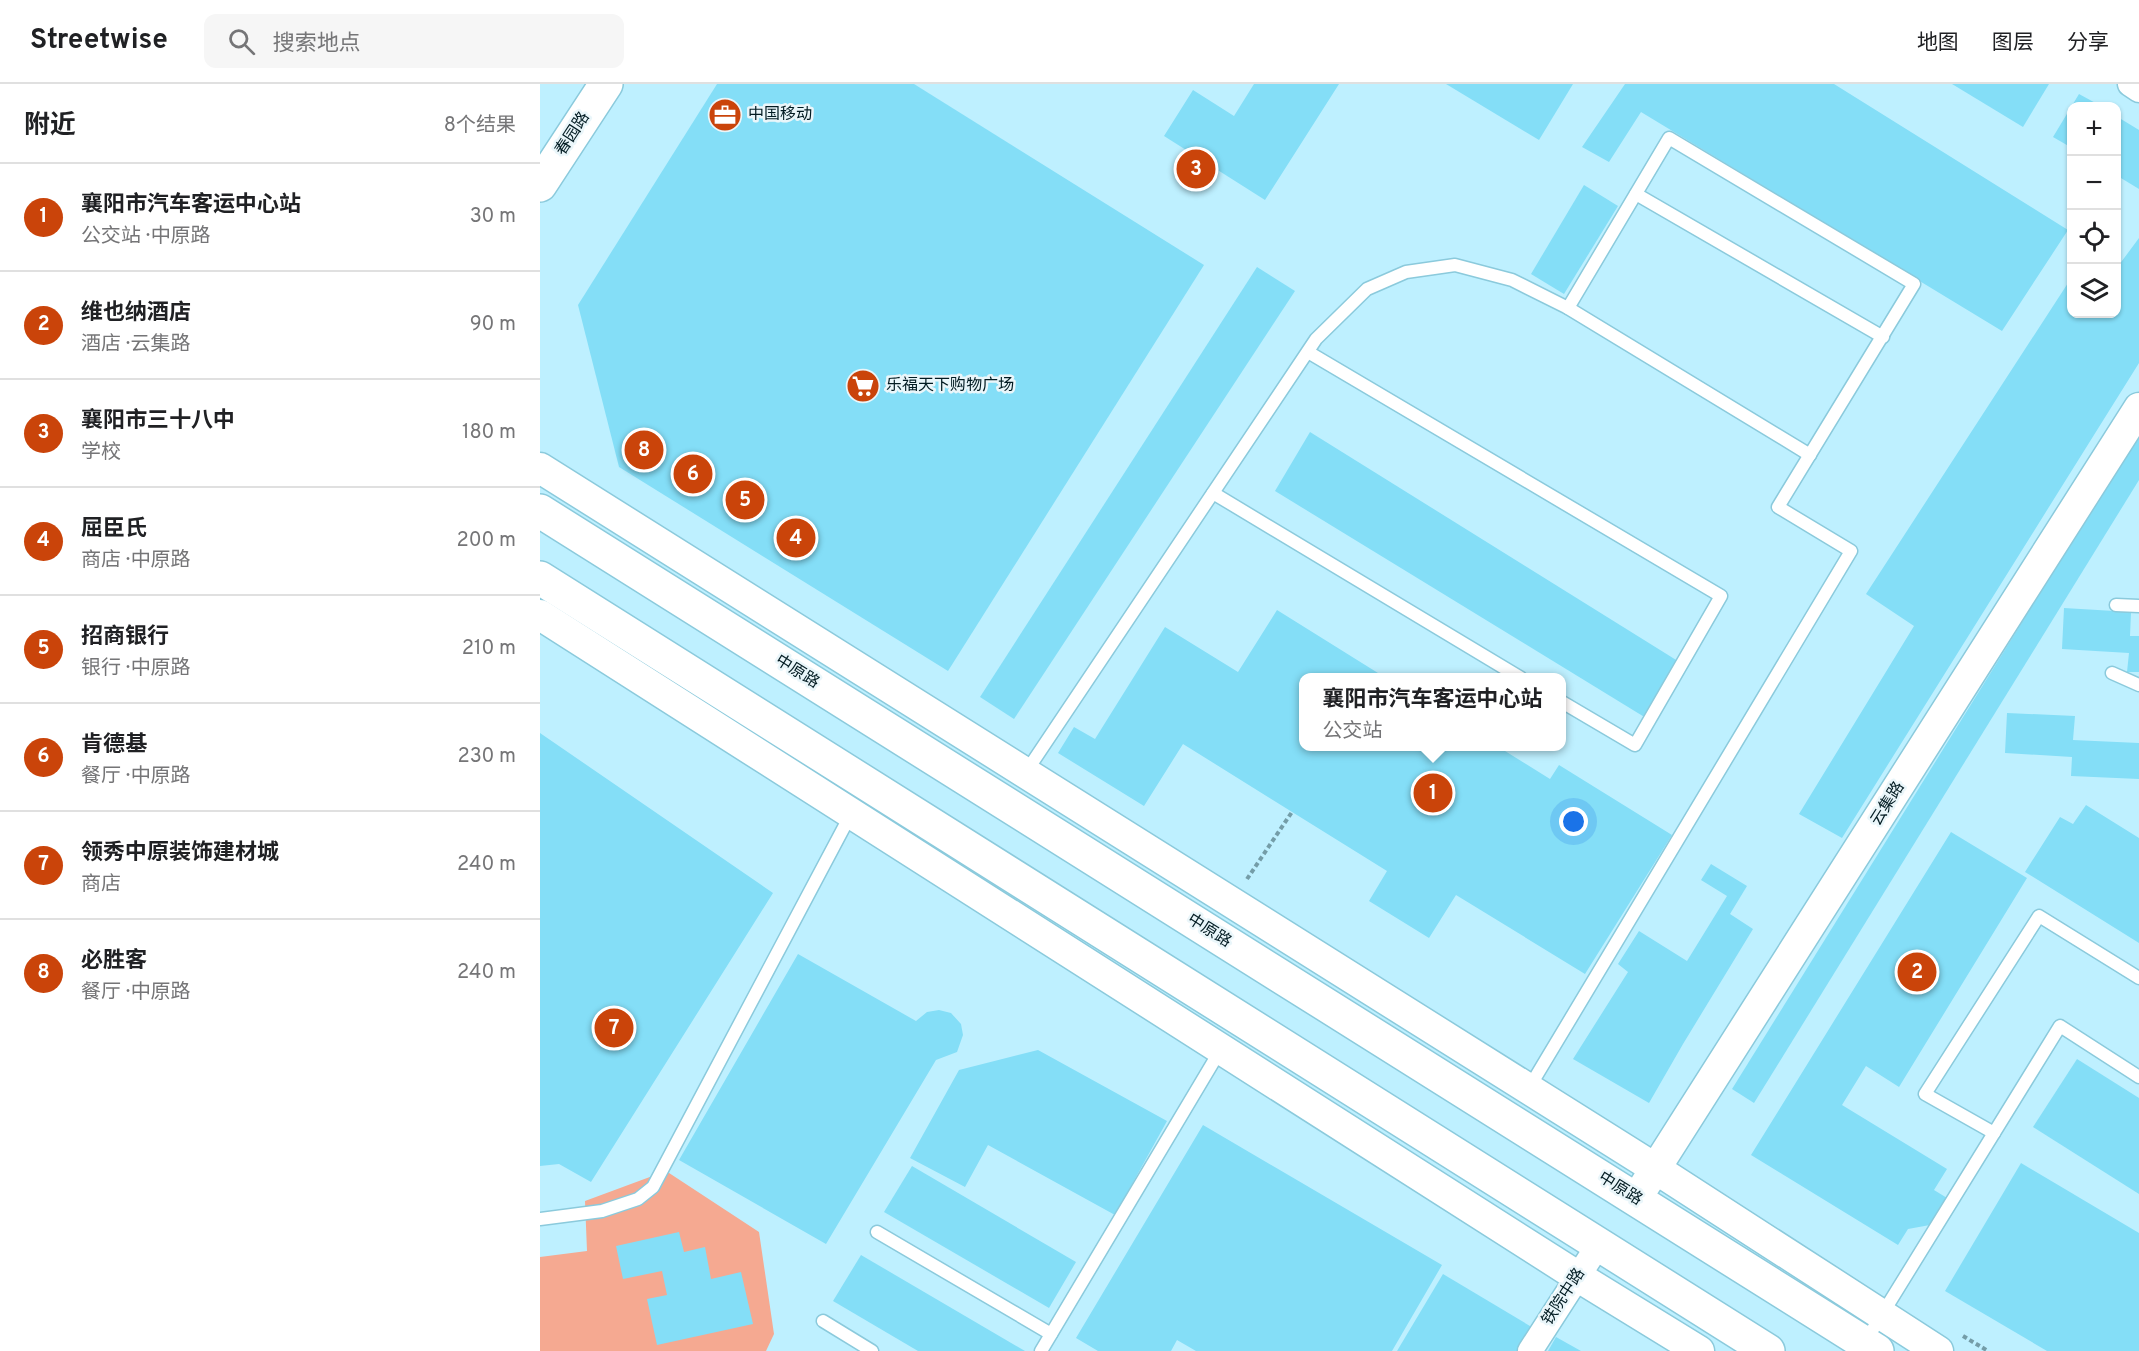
<!DOCTYPE html>
<html lang="zh">
<meta charset="utf-8">
<style>
:root{--surface:#fff;--page:#f6f6f6;--text:#202124;--muted:#757577;--line:#e0e0e0;--accent:#ca440a}
body{margin:0;font-family:Overpass,"Noto Sans SC",sans-serif;background:var(--page);color:var(--text)}
.controls{position:absolute;right:18px;top:18px;display:grid;overflow:hidden;border-radius:12px;box-shadow:0 2px 4px #0004}
.controls button{width:54px;height:54px;display:grid;place-items:center;padding:0;border:0;border-bottom:2px solid var(--line);background:var(--surface);color:var(--text);font:30px sans-serif}
.you{position:absolute;left:1034px;top:738px;width:21px;height:21px;margin:-15px;border:4px solid #fff;border-radius:50%;background:#1a73e8;box-shadow:0 0 0 9px #1a73e833}
.badge{display:grid;place-items:center;width:39px;height:39px;border-radius:50%;background:var(--accent);color:#fff;font-size:20px;font-weight:700}
.pin{position:absolute;translate:-50% -50%;border:3px solid #fff;box-shadow:0 2px 6px #0006}
.popup{position:absolute;left:759px;top:589px;width:267px;height:78px;box-sizing:border-box;display:grid;place-content:center;border-radius:12px;background:var(--surface);filter:drop-shadow(0 2px 4px #0005);font-size:20px;white-space:nowrap;color:var(--muted)}
.popup b{font-size:22px;color:var(--text)}
.popup::after{content:'';position:absolute;left:50%;top:100%;margin-left:-12px;border:12px solid transparent;border-top-color:var(--surface)}
.list{margin:0;padding:0;list-style:none}
h2{display:flex;justify-content:space-between;align-items:center;height:78px;margin:0;padding:0 24px;font-size:26px}
h2 small{font-size:20px;font-weight:400;color:var(--muted)}
.list li{display:grid;grid-template-columns:39px 1fr auto;gap:18px;align-items:center;box-sizing:border-box;height:108px;padding:0 24px;border-top:2px solid var(--line)}
.list b{display:block;font-size:22px;white-space:nowrap}
.list p{margin:0;font-size:20px;white-space:nowrap;color:var(--muted)}
.list em{font-size:20px;font-style:normal;color:var(--muted)}
.icon{flex:none;width:33px;height:33px;fill:none;stroke:currentColor;stroke-width:2;stroke-linecap:round;stroke-linejoin:round}
.map{position:relative;flex:none;width:1599px;height:1267px;overflow:hidden}
header{display:flex;align-items:center;gap:36px;box-sizing:border-box;height:84px;padding:0 30px;background:var(--surface);border-bottom:2px solid var(--line)}
header strong{font-size:28px}
nav{display:flex;gap:33px;margin-inline-start:auto;font-size:21px}
.search{width:420px;height:54px;background:var(--page);display:flex;align-items:center;gap:15px;box-sizing:border-box;padding:0 21px;border-radius:12px;color:var(--muted);font-size:22px}
main{display:flex}
aside{flex:1;background:var(--surface)}
.map>svg:first-child{display:block}
.green{fill:#f5a991}
.building{fill:#84def7}
.lines{fill:none;stroke-linecap:round;stroke-linejoin:round}
.service-casing{stroke:#8bcadc;stroke-width:15}
.minor-casing{stroke:#8bcadc;stroke-width:27}
.tertiary-casing{stroke:#8bcadc;stroke-width:33}
.secondary-casing{stroke:#8bcadc;stroke-width:36}
.primary-casing{stroke:#8bcadc;stroke-width:36}
.path{stroke:#749da8;stroke-width:4;stroke-dasharray:4.5 3;stroke-linecap:butt}
.service{stroke:#fff;stroke-width:12}
.minor{stroke:#fff;stroke-width:24}
.tertiary{stroke:#fff;stroke-width:30}
.secondary{stroke:#fff;stroke-width:33}
.primary{stroke:#fff;stroke-width:33}
.labels{text-anchor:middle;dominant-baseline:central;stroke-width:5;stroke-linejoin:round;paint-order:stroke}
.poi-label{font-size:16px;fill:#021b22;stroke:#eaf6fa;text-anchor:start}
.street-label{font-size:16px;fill:#021b22;stroke:#eaf6fa}
</style>
<header>
<strong>Streetwise</strong>
<div class="search"><svg class="icon" aria-label="search" viewBox="0 0 24 24"><circle cx="10" cy="10" r="6"/><path d="M15 15l6 6"/></svg>搜索地点</div>
<nav><a>地图</a><a>图层</a><a>分享</a></nav>
</header>
<main>
<aside>
<h2>附近<small>8个结果</small></h2>
<ul class="list">
<li><span class="badge">1</span><div><b>襄阳市汽车客运中心站</b><p>公交站 · 中原路</p></div><em>30 m</em></li>
<li><span class="badge">2</span><div><b>维也纳酒店</b><p>酒店 · 云集路</p></div><em>90 m</em></li>
<li><span class="badge">3</span><div><b>襄阳市三十八中</b><p>学校</p></div><em>180 m</em></li>
<li><span class="badge">4</span><div><b>屈臣氏</b><p>商店 · 中原路</p></div><em>200 m</em></li>
<li><span class="badge">5</span><div><b>招商银行</b><p>银行 · 中原路</p></div><em>210 m</em></li>
<li><span class="badge">6</span><div><b>肯德基</b><p>餐厅 · 中原路</p></div><em>230 m</em></li>
<li><span class="badge">7</span><div><b>领秀中原装饰建材城</b><p>商店</p></div><em>240 m</em></li>
<li><span class="badge">8</span><div><b>必胜客</b><p>餐厅 · 中原路</p></div><em>240 m</em></li>
</ul>
</aside>
<div class="map">
<svg width="1599" height="1267" viewBox="0 0 1599 1267">
<rect width="100%" height="100%" fill="#bef0ff"/>
<!-- green -->
<polygon class="green" points="126,1087 219,1148 234,1250 226,1267 0,1267 0,1173 47,1167 45,1117"/>
<!-- building -->
<g class="building">
<polygon points="177,0 374,0 664,181 408,587 79,383 38,221"/>
<polygon points="714,0 799,0 725,116 624,52 653,6 694,32"/>
<polygon points="906,0 1033,0 999,56"/>
<polygon points="1085,0 1294,0 1528,146 1462,247 1101,28 1069,78 1042,63"/>
<polygon points="1412,0 1509,0 1483,43"/>
<polygon points="1539,10 1561,22 1532,22 1532,64 1513,53"/>
<polygon points="1576,32 1599,46 1599,105 1576,91"/>
<polygon points="1044,101 1078,122 1024,210 991,190"/>
<polygon points="1599,154 1599,279 1302,754 1259,730 1374,542 1326,510 1528,199 1532,201 1532,230 1576,230 1576,185"/>
<polygon points="717,183 755,207 474,635 440,613"/>
<polygon points="770,348 1141,579 1106,634 735,407"/>
<polygon points="1599,350 1599,396 1214,1019 1192,1005"/>
<polygon points="1524,524 1591,528 1590,552 1599,552 1599,588 1587,588 1589,569 1522,565"/>
<polygon points="737,526 846,594 764,594 764,662 957,662 1010,695 1019,681 1132,751 1045,890 916,811 889,854 829,817 847,787 643,660 604,722 518,669 534,643 555,655 625,543 698,588"/>
<polygon points="1467,629 1535,632 1533,656 1599,659 1599,695 1531,692 1532,673 1465,669"/>
<polygon points="0,649 233,809 51,1098 19,1080 0,1082"/>
<polygon points="1546,721 1599,754 1599,859 1485,788 1520,733 1533,740"/>
<polygon points="1411,748 1487,794 1359,1003 1326,982 1302,1021 1407,1085 1394,1106 1412,1117 1390,1141 1368,1145 1358,1161 1211,1071"/>
<polygon points="1171,780 1207,802 1190,830 1213,845 1143,960 1109,1019 1033,975 1088,888 1078,880 1099,847 1147,877 1187,812 1161,796"/>
<polygon points="258,870 376,937 387,928 399,926 411,929 421,940 423,951 417,968 396,976 286,1160 139,1076"/>
<polygon points="498,966 627,1037 575,1131 448,1061 425,1103 370,1074 419,986"/>
<polygon points="1537,975 1599,1014 1599,1110 1493,1043"/>
<polygon points="663,1041 902,1181 852,1267 656,1267 637,1256 631,1267 558,1267 536,1254"/>
<polygon points="1481,1079 1599,1149 1599,1267 1507,1267 1405,1207"/>
<polygon points="372,1082 536,1178 509,1224 344,1128"/>
<polygon points="139,1148 144,1168 165,1163 171,1195 201,1188 213,1240 117,1261 107,1215 127,1211 122,1187 83,1195 76,1162"/>
<polygon points="321,1171 485,1267 378,1267 293,1217"/>
<polygon points="903,1190 995,1245 982,1267 857,1267"/>
<polygon points="1016,1253 1041,1267 1008,1267"/>
</g>
<g class="lines">
<defs>
<g id="service">
<polyline points="1096,110 1343,253"/>
<polyline points="1028,224 1270,371"/>
<polyline points="768,268 1181,512 1095,661 1022,618"/>
<polyline points="673,409 981,594"/>
<polyline points="1576,521 1599,522"/>
<polyline points="1572,589 1599,601"/>
<polyline points="486,688 776,255 827,205 866,188 915,181 972,196 1028,224 1129,54 1374,200 1238,423 1311,467 989,1004"/>
<polyline points="1454,1049 1385,1010 1499,832 1599,894"/>
<polyline points="0,1135 62,1127 98,1115 113,1103 311,730"/>
<polyline points="337,1148 511,1250"/>
<polyline points="283,1237 332,1267"/>
<polyline points="1325,1258 1520,942 1599,993"/>
<polyline points="501,1267 681,965"/>
</g>
<g id="minor">
<polyline points="1590,0 1599,6"/>
<polyline points="990,1267 1059,1160"/>
</g>
<g id="tertiary">
<polyline points="0,384 1116,1085 1398,1267"/>
<polyline points="0,531 1037,1192 1159,1267"/>
<polyline points="1105,1101 1599,324"/>
</g>
<g id="secondary">
<polyline points="0,427 1337,1267"/>
<polyline points="0,494 1228,1267"/>
</g>
<polyline id="primary" points="0,101 66,0"/>
</defs>
<!-- service casing -->
<use href="#service" class="service-casing"/>
<!-- minor casing -->
<use href="#minor" class="minor-casing"/>
<!-- tertiary casing -->
<use href="#tertiary" class="tertiary-casing"/>
<!-- secondary casing -->
<use href="#secondary" class="secondary-casing"/>
<!-- primary casing -->
<use href="#primary" class="primary-casing"/>
<!-- path -->
<g class="path">
<polyline points="707,795 752,728"/>
<polyline points="1423,1252 1448,1267"/>
</g>
<!-- service -->
<use href="#service" class="service"/>
<!-- minor -->
<use href="#minor" class="minor"/>
<!-- tertiary -->
<use href="#tertiary" class="tertiary"/>
<!-- secondary -->
<use href="#secondary" class="secondary"/>
<!-- primary -->
<use href="#primary" class="primary"/>
</g>
<!-- icons -->
<defs>
<symbol id="office-disc" viewBox="-11 -11 22 22"><circle r="9.5" fill="#ca440a" stroke="#eaf6fa"/><path d="M-6-3h4V-5.5h4V-3h4V5H-6ZM-1-4.5V-3h2v-1.5ZM-6 0V1H6V0Z" fill="#fff"/></symbol>
<symbol id="supermarket-disc" viewBox="-11 -11 22 22"><circle r="9.5" fill="#ca440a" stroke="#eaf6fa"/><path d="M-6-5.5h2.5l.6 2H6L4.5 2H-2.5L-4.4-4H-6ZM-1.5 3.2a1.3 1.3 0 1 0 .1 0ZM3 3.2a1.3 1.3 0 1 0 .1 0Z" fill="#fff"/></symbol>
</defs>
<g fill-rule="evenodd">
<use href="#office-disc" x="166" y="12" width="38" height="38"/>
<use href="#supermarket-disc" x="304" y="283" width="38" height="38"/>
</g>
<g class="labels">
<!-- poi labels -->
<g class="poi-label">
<text x="208" y="31">中国移动</text>
<text x="346" y="302">乐福天下购物广场</text>
</g>
<!-- street labels -->
<g class="street-label">
<text transform="translate(33 50) rotate(-57)">春园路</text>
<text transform="translate(257 588) rotate(32)">中原路</text>
<text transform="translate(1348 720) rotate(-58)">云集路</text>
<text transform="translate(669 847) rotate(32)">中原路</text>
<text transform="translate(1080 1105) rotate(32)">中原路</text>
<text transform="translate(1024 1213) rotate(-57)">铁院中路</text>
</g>
</g>
</svg>
<div class="controls">
<button>+</button>
<button>−</button>
<button><svg class="icon" aria-label="locate" viewBox="0 0 24 24"><circle cx="12" cy="12" r="6"/><path d="M12 2v4M12 18v4M2 12h4M18 12h4"/></svg></button>
<button><svg class="icon" aria-label="layers" viewBox="0 0 24 24"><path d="M12 4l9 5-9 5-9-5zM3 14l9 5 9-5"/></svg></button>
</div>
<div class="you"></div>
<div class="pin badge" style="left:893px;top:709px">1</div>
<div class="popup"><b>襄阳市汽车客运中心站</b>公交站</div>
<div class="pin badge" style="left:1377px;top:888px">2</div>
<div class="pin badge" style="left:656px;top:85px">3</div>
<div class="pin badge" style="left:256px;top:454px">4</div>
<div class="pin badge" style="left:205px;top:416px">5</div>
<div class="pin badge" style="left:153px;top:390px">6</div>
<div class="pin badge" style="left:74px;top:944px">7</div>
<div class="pin badge" style="left:104px;top:366px">8</div>
</div>
</main>
